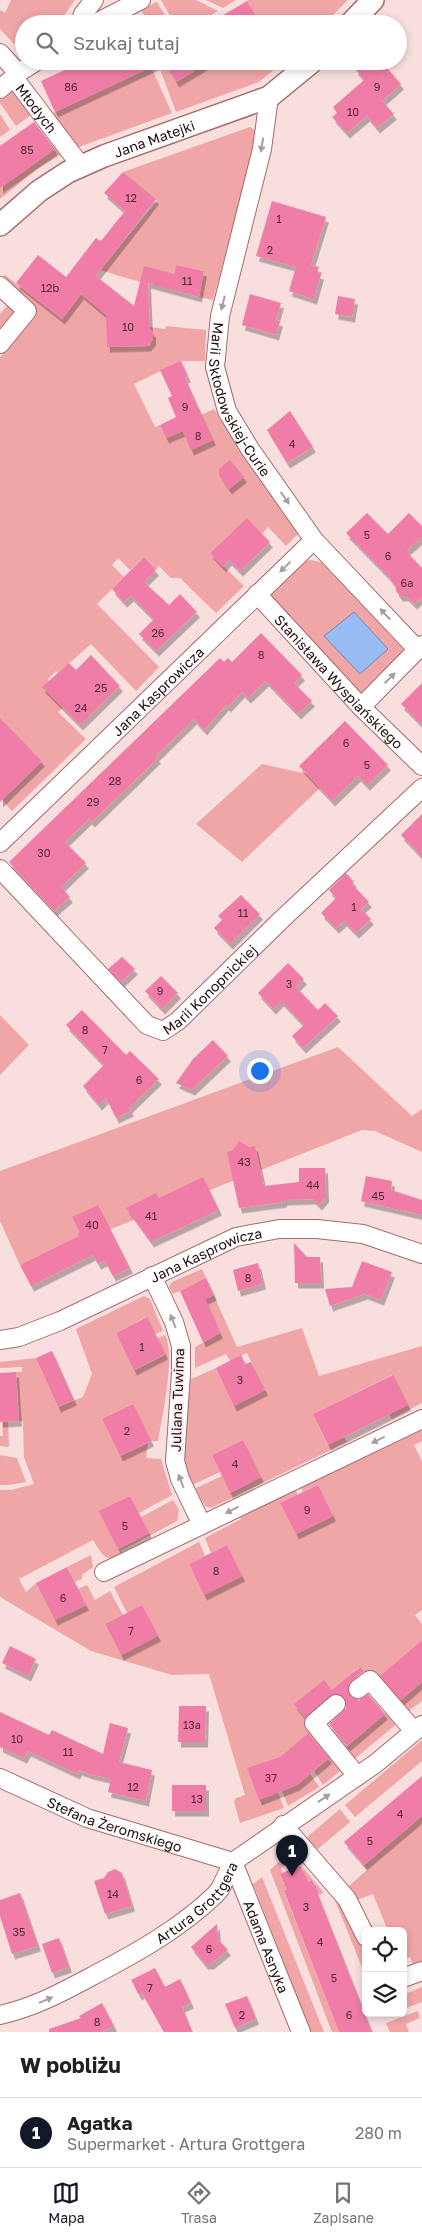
<!DOCTYPE html>
<html lang="pl">
<meta charset="utf-8">
<style>
:root{--surface:#fff;--page:#f6f6f6;--text:#202124;--muted:#757577;--line:#e0e0e0;--accent:#111827}
body{margin:0;font-family:"Golos Text",sans-serif;background:var(--page);color:var(--text)}
.controls{position:absolute;right:15px;bottom:15px;display:grid;overflow:hidden;border-radius:8px;box-shadow:0 2px 8px #0003}
.controls button{width:45px;height:45px;display:grid;place-items:center;padding:0;border:0;border-bottom:1px solid var(--line);background:var(--surface);color:var(--text);font:25px sans-serif}
.you{position:absolute;left:259px;top:1070px;width:18px;height:18px;margin:-12px;border:4px solid #fff;border-radius:50%;background:#1a73e8;box-shadow:0 0 0 8px #1a73e833}
.badge{display:grid;place-items:center;width:32px;height:32px;border-radius:50%;background:var(--accent);color:#fff;font-size:16px;font-weight:700}
.pin{position:absolute;translate:-50% -41px;filter:drop-shadow(0 1px 2px #0008)}
.pin::after{content:'';position:absolute;top:26px;width:18px;height:15px;background:inherit;clip-path:polygon(0 0,100% 0,50% 100%)}
.list{margin:0;padding:0;list-style:none}
h2{display:flex;justify-content:space-between;align-items:center;height:65px;margin:0;padding:0 20px;font-size:21px}
h2 small{font-size:16px;font-weight:400;color:var(--muted)}
.list li{display:grid;grid-template-columns:32px 1fr auto;gap:15px;align-items:center;box-sizing:border-box;height:70px;padding:0 20px;border-top:1px solid var(--line)}
.list b{display:block;font-size:19px;white-space:nowrap}
.list p{margin:0;font-size:16px;white-space:nowrap;color:var(--muted)}
.list em{font-size:16px;font-style:normal;color:var(--muted)}
.icon{flex:none;width:28px;height:28px;fill:none;stroke:currentColor;stroke-width:2;stroke-linecap:round;stroke-linejoin:round}
.map{position:relative;flex:none;width:422px;height:2032px;overflow:hidden}
.search{position:absolute;background:var(--surface);box-shadow:0 2px 8px #0003;left:15px;right:15px;top:15px;height:55px;display:flex;align-items:center;gap:12px;box-sizing:border-box;padding:0 18px;border-radius:28px;color:var(--muted);font-size:19px}
.sheet{height:135px;background:var(--surface)}
nav{display:flex;justify-content:space-around;align-items:center;box-sizing:border-box;height:70px;border-top:1px solid var(--line);background:var(--surface);font-size:14px;color:var(--muted)}
nav a{display:grid;justify-items:center;gap:2px}
nav .on{color:var(--accent)}
.map>svg:first-child{display:block}
.green{fill:#f0a6a7}
.water{fill:#98bdf4;stroke:#7588af}
.building{fill:#f07da7;filter:url(#shadow)}
.lines{fill:none;stroke-linecap:round;stroke-linejoin:round}
.minor-casing{stroke:#a36b6c;stroke-width:20}
.tertiary-casing{stroke:#a36b6c;stroke-width:24}
.minor{stroke:#fff;stroke-width:18}
.tertiary{stroke:#fff;stroke-width:21}
.oneway{fill:#a79e9f}
.labels{text-anchor:middle;dominant-baseline:central;stroke-width:4;stroke-linejoin:round;paint-order:stroke}
.number-label{font-size:11px;fill:#562934}
.street-label{font-size:14px;fill:#220d0e;stroke:#fdefef}
</style>
<div class="map">
<svg width="422" height="2032" viewBox="0 0 422 2032">
<defs>
<filter id="shadow"><feDropShadow dx="3" dy="5.5" stdDeviation="0" flood-color="#0004"/></filter>
</defs>
<rect width="100%" height="100%" fill="#f9dede"/>
<!-- green -->
<g class="green">
<polygon points="11,0 75,0 58,24 24,24 24,51 18,48 0,29 0,10 5,13"/>
<polygon points="161,0 196,0 218,11 196,24 175,24"/>
<polygon points="206,0 236,0 223,8"/>
<polygon points="249,0 348,0 324,24 261,24 247,1"/>
<polygon points="157,2 170,24 140,24 146,20 141,9"/>
<polygon points="157,61 164,61 176,82 211,61 285,61 259,82 176,112"/>
<polygon points="151,67 172,113 76,148 53,113"/>
<polygon points="14,89 35,112 16,126 0,103 0,99"/>
<polygon points="0,114 10,130 0,137"/>
<polygon points="250,127 259,133 213,300 199,297 204,271 176,265 170,289 153,285 157,270 140,282 100,270 157,201 123,172"/>
<polygon points="59,146 64,153 37,169 0,199 0,188"/>
<path d="M 5,275 L 62,319 L 81,294 L 109,314 L 107,345 L 110,347 L 150,346 C 152,337 153,336 149,327 L 165,329 L 166,326 L 206,330 L 205,361 L 181,361 L 134,384 L 155,427 L 160,425 L 166,438 L 183,431 L 191,449 L 213,440 L 201,415 L 214,409 L 247,461 L 301,531 L 286,546 L 268,527 L 262,534 L 252,524 L 231,533 L 210,553 L 244,586 L 216,613 L 180,578 L 171,578 L 159,566 L 156,570 L 144,557 L 130,570 L 118,558 L 112,565 L 124,577 L 97,604 L 159,667 L 136,691 L 91,644 L 58,673 L 56,671 L 48,679 L 49,681 L 44,686 L 63,708 L 58,712 L 86,739 L 12,811 L 2,800 L 42,761 L 33,751 L 27,756 L 0,747 L 0,357 L 36,314 L 0,280 L 0,277 Z"/>
<polygon points="10,302 16,313 0,331 0,314"/>
<polygon points="310,560 321,562 405,648 406,654 363,694 357,692 272,603 270,593 300,563"/>
<polygon points="262,764 307,774 320,788 242,862 196,824"/>
<polygon points="0,1015 29,1045 0,1075"/>
<polygon points="338,1047 412,1116 422,1109 422,1152 375,1131 362,1130 20,1265 0,1221 0,1171"/>
<path d="M 202,1269 L 237,1347 L 302,1328 L 319,1376 L 422,1346 L 422,1403 L 392,1419 L 389,1414 L 392,1375 L 313,1414 L 327,1444 L 344,1437 L 347,1442 L 211,1508 L 205,1506 L 194,1489 L 222,1476 L 230,1493 L 261,1477 L 243,1440 L 212,1455 L 220,1472 L 192,1485 C 178,1452 186,1414 189,1380 L 216,1368 L 234,1405 L 265,1390 L 247,1353 L 230,1361 L 226,1354 L 195,1368 L 195,1347 L 220,1333 L 197,1283 L 173,1294 L 169,1287 L 172,1282 Z"/>
<path d="M 144,1296 L 150,1299 L 163,1331 L 155,1334 L 146,1317 L 116,1333 L 135,1370 L 165,1355 L 157,1338 L 165,1335 C 176,1355 162,1417 158,1441 L 151,1441 L 133,1404 L 102,1419 L 120,1456 L 148,1443 L 146,1458 L 161,1459 L 172,1495 L 139,1513 L 130,1496 L 100,1511 L 118,1549 L 149,1533 L 141,1517 L 173,1500 L 179,1510 L 177,1521 L 121,1551 L 122,1554 C 105,1564 102,1554 93,1540 L 19,1579 L 26,1592 L 36,1583 L 55,1620 L 86,1605 L 78,1589 L 87,1585 L 95,1600 L 110,1591 L 123,1615 L 105,1624 L 121,1655 L 157,1636 L 142,1605 L 127,1613 L 114,1587 L 199,1542 L 205,1556 L 189,1564 L 204,1594 L 242,1576 L 227,1545 L 211,1553 L 205,1538 L 241,1519 L 240,1516 L 293,1486 L 298,1495 L 280,1503 L 296,1534 L 333,1516 L 318,1485 L 303,1492 L 298,1483 L 422,1422 L 422,1441 L 414,1445 L 422,1461 L 422,1610 L 415,1615 L 422,1624 L 422,1640 L 385,1672 L 405,1696 L 422,1682 L 422,1701 L 406,1713 L 370,1671 L 367,1675 L 359,1667 L 353,1672 L 360,1680 L 348,1689 L 358,1701 L 348,1709 L 335,1694 L 305,1720 L 344,1768 L 323,1785 L 314,1771 L 328,1759 L 307,1734 L 280,1757 L 248,1769 L 278,1792 L 284,1808 L 240,1823 L 234,1802 L 236,1798 L 245,1795 L 209,1674 L 172,1675 L 91,1651 L 0,1597 L 0,1490 L 11,1490 L 34,1484 L 24,1457 L 23,1421 L 19,1421 L 16,1372 L 22,1372 L 22,1367 L 0,1368 L 0,1362 L 36,1358 L 58,1407 L 83,1397 L 92,1374 L 76,1329 Z"/>
<polygon points="2,1422 8,1422 9,1447 0,1446 0,1436 3,1436"/>
<polygon points="0,1455 17,1458 26,1482 9,1485 0,1485"/>
<polygon points="91,1555 93,1567 82,1575 82,1579 75,1582 67,1567"/>
<polygon points="389,1710 399,1722 352,1761 343,1750"/>
<polygon points="422,1740 422,1761 355,1817 345,1805"/>
<polygon points="310,1774 319,1787 288,1806 282,1791 297,1785"/>
<polygon points="340,1809 350,1822 313,1853 304,1840"/>
<polygon points="422,1816 422,1967 415,1970 410,1957 403,1960 403,1931 388,1931 373,1894 357,1900 347,1888 367,1870 364,1865"/>
<polygon points="291,1854 297,1860 281,1868 282,1873 280,1874 284,1884 305,1876 301,1865 324,1893 318,1895 312,1880 284,1892 339,2032 332,2032 270,1870 286,1855"/>
<polygon points="262,1877 324,2032 311,2032 253,1884"/>
<polygon points="336,1896 346,1906 366,1953 366,1977 334,1898"/>
<polygon points="422,1987 422,2002 403,2009 403,1995"/>
<polygon points="418,2011 420,2018 406,2024 409,2032 390,2032 386,2023"/>
</g>
<!-- water -->
<polygon class="water" points="354,612 388,649 360,674 324,636"/>
<!-- building -->
<g class="building">
<polygon points="247,1 261,24 208,24"/>
<polygon points="84,61 211,61 176,82 164,61 55,112 41,81"/>
<polygon points="362,61 381,61 401,84 382,101 394,114 377,128 367,116 347,133 332,117 337,113 333,107 364,80 355,69"/>
<polygon points="34,122 55,149 0,188 0,146"/>
<polygon points="123,172 156,199 96,276 134,306 144,266 174,274 176,265 204,271 199,297 148,283 150,329 153,332 153,340 148,346 107,347 106,315 81,294 62,319 16,283 38,255 66,277 96,238 101,241 125,211 104,193"/>
<polygon points="272,201 326,217 311,265 319,267 317,273 321,274 314,299 289,291 296,267 256,256"/>
<polygon points="250,294 281,303 276,320 280,321 276,335 242,325"/>
<polygon points="338,296 355,299 352,317 335,314"/>
<polygon points="181,361 188,377 185,378 213,440 191,450 183,431 166,438 160,425 176,417 168,398 172,396 160,370"/>
<polygon points="290,411 313,447 287,463 267,430"/>
<polygon points="230,460 244,477 229,489 219,475 219,469"/>
<polygon points="367,513 388,534 409,513 422,526 422,537 406,551 422,568 422,597 414,604 406,596 400,596 396,591 396,587 388,576 346,533"/>
<polygon points="247,518 270,542 240,571 229,560 223,567 210,553"/>
<polygon points="144,557 156,570 144,582 169,605 180,594 197,612 156,651 139,634 154,619 131,596 124,602 112,589"/>
<polygon points="261,633 302,675 294,683 312,701 298,714 266,681 248,698 242,692 228,707 226,705 204,730 194,719 156,756 158,758 92,822 89,819 65,842 86,863 61,887 70,897 54,911 9,862 220,658 224,662 228,658 232,662"/>
<polygon points="91,655 120,686 80,725 42,687 69,663 76,670"/>
<polygon points="422,683 422,725 401,704"/>
<polygon points="0,718 42,761 0,802"/>
<polygon points="345,721 388,765 367,785 358,776 332,801 299,766"/>
<polygon points="422,814 422,857 401,835"/>
<polygon points="346,873 354,882 352,884 369,902 361,909 371,919 356,933 344,921 336,928 321,913 336,898 329,890"/>
<polygon points="241,895 260,914 230,944 214,928 222,920 218,916"/>
<polygon points="122,957 135,969 121,982 108,969"/>
<polygon points="288,963 304,979 296,987 318,1010 325,1003 338,1016 303,1048 292,1036 304,1025 281,1001 273,1009 258,993"/>
<polygon points="161,976 178,993 162,1009 145,991"/>
<polygon points="82,1010 126,1055 130,1051 159,1079 129,1108 131,1111 116,1118 106,1098 99,1105 83,1086 104,1065 66,1025"/>
<polygon points="213,1040 228,1056 192,1090 176,1083 193,1059"/>
<polygon points="239,1141 249,1147 255,1146 264,1186 299,1182 299,1168 325,1168 326,1197 319,1205 313,1199 284,1200 284,1202 239,1208 227,1152 233,1150"/>
<polygon points="366,1176 392,1181 391,1190 422,1200 422,1215 361,1201"/>
<polygon points="203,1177 219,1210 151,1242 126,1208 156,1193 159,1198"/>
<polygon points="98,1205 130,1268 113,1276 105,1261 98,1264 93,1255 31,1286 20,1265 79,1236 78,1233 80,1232 72,1217"/>
<polygon points="294,1243 307,1257 320,1257 321,1283 295,1283"/>
<polygon points="362,1261 392,1272 381,1300 365,1294 330,1306 325,1289 352,1287"/>
<polygon points="258,1263 263,1284 238,1291 233,1270"/>
<polygon points="206,1278 214,1295 205,1299 220,1333 203,1342 180,1291"/>
<polygon points="147,1317 165,1354 134,1370 116,1333"/>
<polygon points="52,1351 74,1400 58,1407 36,1358"/>
<polygon points="241,1355 245,1364 251,1362 265,1390 234,1406 216,1368"/>
<polygon points="16,1372 19,1421 0,1422 0,1373"/>
<polygon points="393,1375 408,1405 328,1445 313,1414"/>
<polygon points="133,1404 151,1441 120,1456 102,1419"/>
<polygon points="243,1440 261,1477 230,1493 212,1455"/>
<polygon points="318,1485 333,1516 296,1534 280,1503"/>
<polygon points="130,1496 149,1533 118,1549 99,1511"/>
<polygon points="227,1545 242,1576 204,1595 189,1564"/>
<polygon points="67,1567 86,1605 55,1620 36,1583"/>
<polygon points="142,1605 158,1636 121,1655 105,1624"/>
<polygon points="422,1640 422,1682 401,1700 380,1676"/>
<polygon points="10,1646 36,1659 28,1676 2,1663"/>
<polygon points="360,1667 364,1671 348,1684 349,1695 359,1700 368,1694 385,1714 347,1746 329,1724 346,1708 346,1702 344,1697 339,1694 329,1696 305,1718 294,1704 324,1680 332,1690"/>
<polygon points="179,1706 206,1706 205,1742 178,1742"/>
<polygon points="0,1712 49,1735 52,1730 103,1754 110,1723 128,1728 119,1762 152,1770 146,1801 108,1792 111,1779 90,1774 79,1770 77,1774 28,1751 24,1758 0,1747"/>
<polygon points="308,1733 329,1758 297,1785 259,1800 247,1768 280,1757"/>
<polygon points="422,1776 422,1816 364,1865 344,1842"/>
<rect x="172" y="1785" width="34" height="26"/>
<polygon points="300,1865 308,1882 312,1880 372,2032 339,2032 284,1891 287,1890 280,1874"/>
<polygon points="115,1869 122,1873 132,1906 105,1914 94,1881 104,1878 108,1872"/>
<polygon points="20,1893 38,1946 12,1954 0,1916 0,1900"/>
<polygon points="217,1924 218,1939 228,1950 211,1964 205,1964 191,1947"/>
<polygon points="59,1938 69,1967 52,1973 42,1944"/>
<polygon points="155,1968 165,1987 180,1979 191,2003 182,2007 192,2032 164,2032 142,1993 139,1995 131,1980"/>
<polygon points="247,1996 256,2019 235,2028 225,2004"/>
<polygon points="102,2003 114,2026 102,2032 49,2032 49,2029 81,2018 79,2016"/>
</g>
<g class="lines">
<defs>
<g id="minor">
<polyline points="80,24 83,14 94,0"/>
<polyline points="94,24 141,0"/>
<path id="s1" d="M 0,53 L 18,73 L 14,77 L 18,83 L 81,166"/>
<polyline points="18,73 37,61"/>
<polyline points="0,89 14,77"/>
<path id="s2" d="M 269,97 L 262,149 L 220,316 L 215,367 L 227,411 L 250,449 L 314,540 L 418,650"/>
<polyline points="0,286 27,311 0,344"/>
<path id="s3" d="M 257,594 L 361,707 L 422,766"/>
<polyline points="361,707 422,645"/>
<path id="s4" d="M 0,843 L 314,540"/>
<path id="s5" d="M 0,869 L 147,1025 L 163,1031 L 178,1021 L 280,921 L 422,788"/>
<polyline points="152,1276 174,1322 181,1346 181,1373 175,1461 180,1479 202,1525"/>
<path id="s6" d="M 0,1340 L 19,1337 L 60,1321 L 236,1237 L 279,1229 L 317,1229 L 363,1234 L 422,1254"/>
<polyline points="104,1572 422,1419"/>
<polyline points="358,1689 370,1680 414,1731"/>
<polyline points="336,1704 314,1723 357,1776"/>
<path id="s7" d="M 0,1778 L 87,1818 L 233,1862"/>
<polyline points="283,1825 347,1899 366,1937"/>
<path id="s8" d="M 233,1862 L 301,2032"/>
<polyline points="403,1978 422,1971"/>
<path id="s9" d="M 0,2015 C 36,2007 66,1990 98,1973 C 140,1951 180,1928 215,1895 L 220,1889 L 233,1862 L 375,1764 L 422,1725"/>
</g>
<g id="tertiary">
<polyline points="350,24 373,0"/>
<path id="s10" d="M 0,225 L 39,191 L 68,172 L 104,156 L 269,97 L 313,61"/>
</g>
</defs>
<!-- minor casing -->
<use href="#minor" class="minor-casing"/>
<!-- tertiary casing -->
<use href="#tertiary" class="tertiary-casing"/>
<!-- minor -->
<use href="#minor" class="minor"/>
<!-- tertiary -->
<use href="#tertiary" class="tertiary"/>
</g>
<!-- one-way arrows -->
<defs><path id="oneway-solid" d="M-6-.8H1V-3.2L6.5 0L1 3.2V.8H-6Z" transform="scale(1.25)"/></defs>
<g class="oneway">
<use href="#oneway-solid" transform="translate(262 145) rotate(99)"/>
<use href="#oneway-solid" transform="translate(223 303) rotate(104)"/>
<use href="#oneway-solid" transform="translate(285 498) rotate(55)"/>
<use href="#oneway-solid" transform="translate(285 567) rotate(136)"/>
<use href="#oneway-solid" transform="translate(385 614) rotate(-133)"/>
<use href="#oneway-solid" transform="translate(390 678) rotate(-45)"/>
<use href="#oneway-solid" transform="translate(173 1321) rotate(-111)"/>
<use href="#oneway-solid" transform="translate(378 1440) rotate(154)"/>
<use href="#oneway-solid" transform="translate(181 1481) rotate(-111)"/>
<use href="#oneway-solid" transform="translate(232 1510) rotate(154)"/>
<use href="#oneway-solid" transform="translate(324 1798) rotate(-34)"/>
<use href="#oneway-solid" transform="translate(46 2000) rotate(-23)"/>
</g>
<g class="labels">
<!-- number labels -->
<g class="number-label">
<text x="71" y="86">86</text>
<text x="377" y="86">9</text>
<text x="353" y="111">10</text>
<text x="27" y="149">85</text>
<text x="131" y="197">12</text>
<text x="279" y="218">1</text>
<text x="270" y="249">2</text>
<text x="187" y="280">11</text>
<text x="50" y="287">12b</text>
<text x="128" y="326">10</text>
<text x="185" y="406">9</text>
<text x="198" y="435">8</text>
<text x="292" y="443">4</text>
<text x="367" y="534">5</text>
<text x="388" y="555">6</text>
<text x="407" y="582">6a</text>
<text x="158" y="632">26</text>
<text x="261" y="654">8</text>
<text x="101" y="687">25</text>
<text x="81" y="707">24</text>
<text x="346" y="742">6</text>
<text x="367" y="764">5</text>
<text x="115" y="780">28</text>
<text x="93" y="801">29</text>
<text x="44" y="852">30</text>
<text x="354" y="906">1</text>
<text x="243" y="912">11</text>
<text x="289" y="983">3</text>
<text x="160" y="990">9</text>
<text x="85" y="1029">8</text>
<text x="105" y="1049">7</text>
<text x="139" y="1079">6</text>
<text x="244" y="1161">43</text>
<text x="313" y="1184">44</text>
<text x="378" y="1195">45</text>
<text x="151" y="1215">41</text>
<text x="92" y="1224">40</text>
<text x="248" y="1277">8</text>
<text x="142" y="1346">1</text>
<text x="240" y="1379">3</text>
<text x="127" y="1430">2</text>
<text x="235" y="1463">4</text>
<text x="307" y="1509">9</text>
<text x="125" y="1525">5</text>
<text x="216" y="1570">8</text>
<text x="63" y="1597">6</text>
<text x="131" y="1630">7</text>
<text x="192" y="1724">13a</text>
<text x="17" y="1738">10</text>
<text x="68" y="1751">11</text>
<text x="271" y="1777">37</text>
<text x="133" y="1786">12</text>
<text x="197" y="1798">13</text>
<text x="400" y="1813">4</text>
<text x="370" y="1840">5</text>
<text x="113" y="1893">14</text>
<text x="306" y="1906">3</text>
<text x="19" y="1931">35</text>
<text x="320" y="1941">4</text>
<text x="209" y="1948">6</text>
<text x="334" y="1977">5</text>
<text x="150" y="1987">7</text>
<text x="242" y="2014">2</text>
<text x="349" y="2014">6</text>
<text x="97" y="2021">8</text>
</g>
<!-- street labels -->
<g class="street-label">
<text stroke="none"><textPath href="#s1" startOffset="71">Młodych</textPath></text>
<text stroke="none"><textPath href="#s10" startOffset="179">Jana Matejki</textPath></text>
<text stroke="none"><textPath href="#s2" startOffset="314">Marii Skłodowskiej-Curie</textPath></text>
<text stroke="none"><textPath href="#s3" startOffset="120">Stanisława Wyspiańskiego</textPath></text>
<text stroke="none"><textPath href="#s4" startOffset="219">Jana Kasprowicza</textPath></text>
<text stroke="none"><textPath href="#s5" startOffset="294">Marii Konopnickiej</textPath></text>
<text stroke="none"><textPath href="#s6" startOffset="224">Jana Kasprowicza</textPath></text>
<text transform="translate(177 1400) rotate(-88)">Juliana Tuwima</text>
<text stroke="none"><textPath href="#s7" startOffset="124">Stefana Żeromskiego</textPath></text>
<text stroke="none"><textPath href="#s9" startOffset="230">Artura Grottgera</textPath></text>
<text stroke="none"><textPath href="#s8" startOffset="91">Adama Asnyka</textPath></text>
</g>
</g>
</svg>
<div class="controls">
<button><svg class="icon" aria-label="locate" viewBox="0 0 24 24"><circle cx="12" cy="12" r="6"/><path d="M12 2v4M12 18v4M2 12h4M18 12h4"/></svg></button>
<button><svg class="icon" aria-label="layers" viewBox="0 0 24 24"><path d="M12 4l9 5-9 5-9-5zM3 14l9 5 9-5"/></svg></button>
</div>
<div class="you"></div>
<div class="pin badge" style="left:292px;top:1876px">1</div>
<div class="search"><svg class="icon" aria-label="search" viewBox="0 0 24 24"><circle cx="10" cy="10" r="6"/><path d="M15 15l6 6"/></svg>Szukaj tutaj</div>
</div>
<section class="sheet">
<h2>W pobliżu<small></small></h2>
<ul class="list">
<li><span class="badge">1</span><div><b>Agatka</b><p>Supermarket · Artura Grottgera</p></div><em>280 m</em></li>
</ul>
</section>
<nav>
<a class="on"><svg class="icon" aria-label="map" viewBox="0 0 24 24"><path d="M3 6l6-2 6 2 6-2v14l-6 2-6-2-6 2zM9 4v14M15 6v14"/></svg>Mapa</a>
<a><svg class="icon" aria-label="directions" viewBox="0 0 24 24"><path d="M12 3l9 9-9 9-9-9zM9 14v-3h6M13 9l2 2-2 2"/></svg>Trasa</a>
<a><svg class="icon" aria-label="saved" viewBox="0 0 24 24"><path d="M7 4h10v16l-5-4-5 4z"/></svg>Zapisane</a>
</nav>
